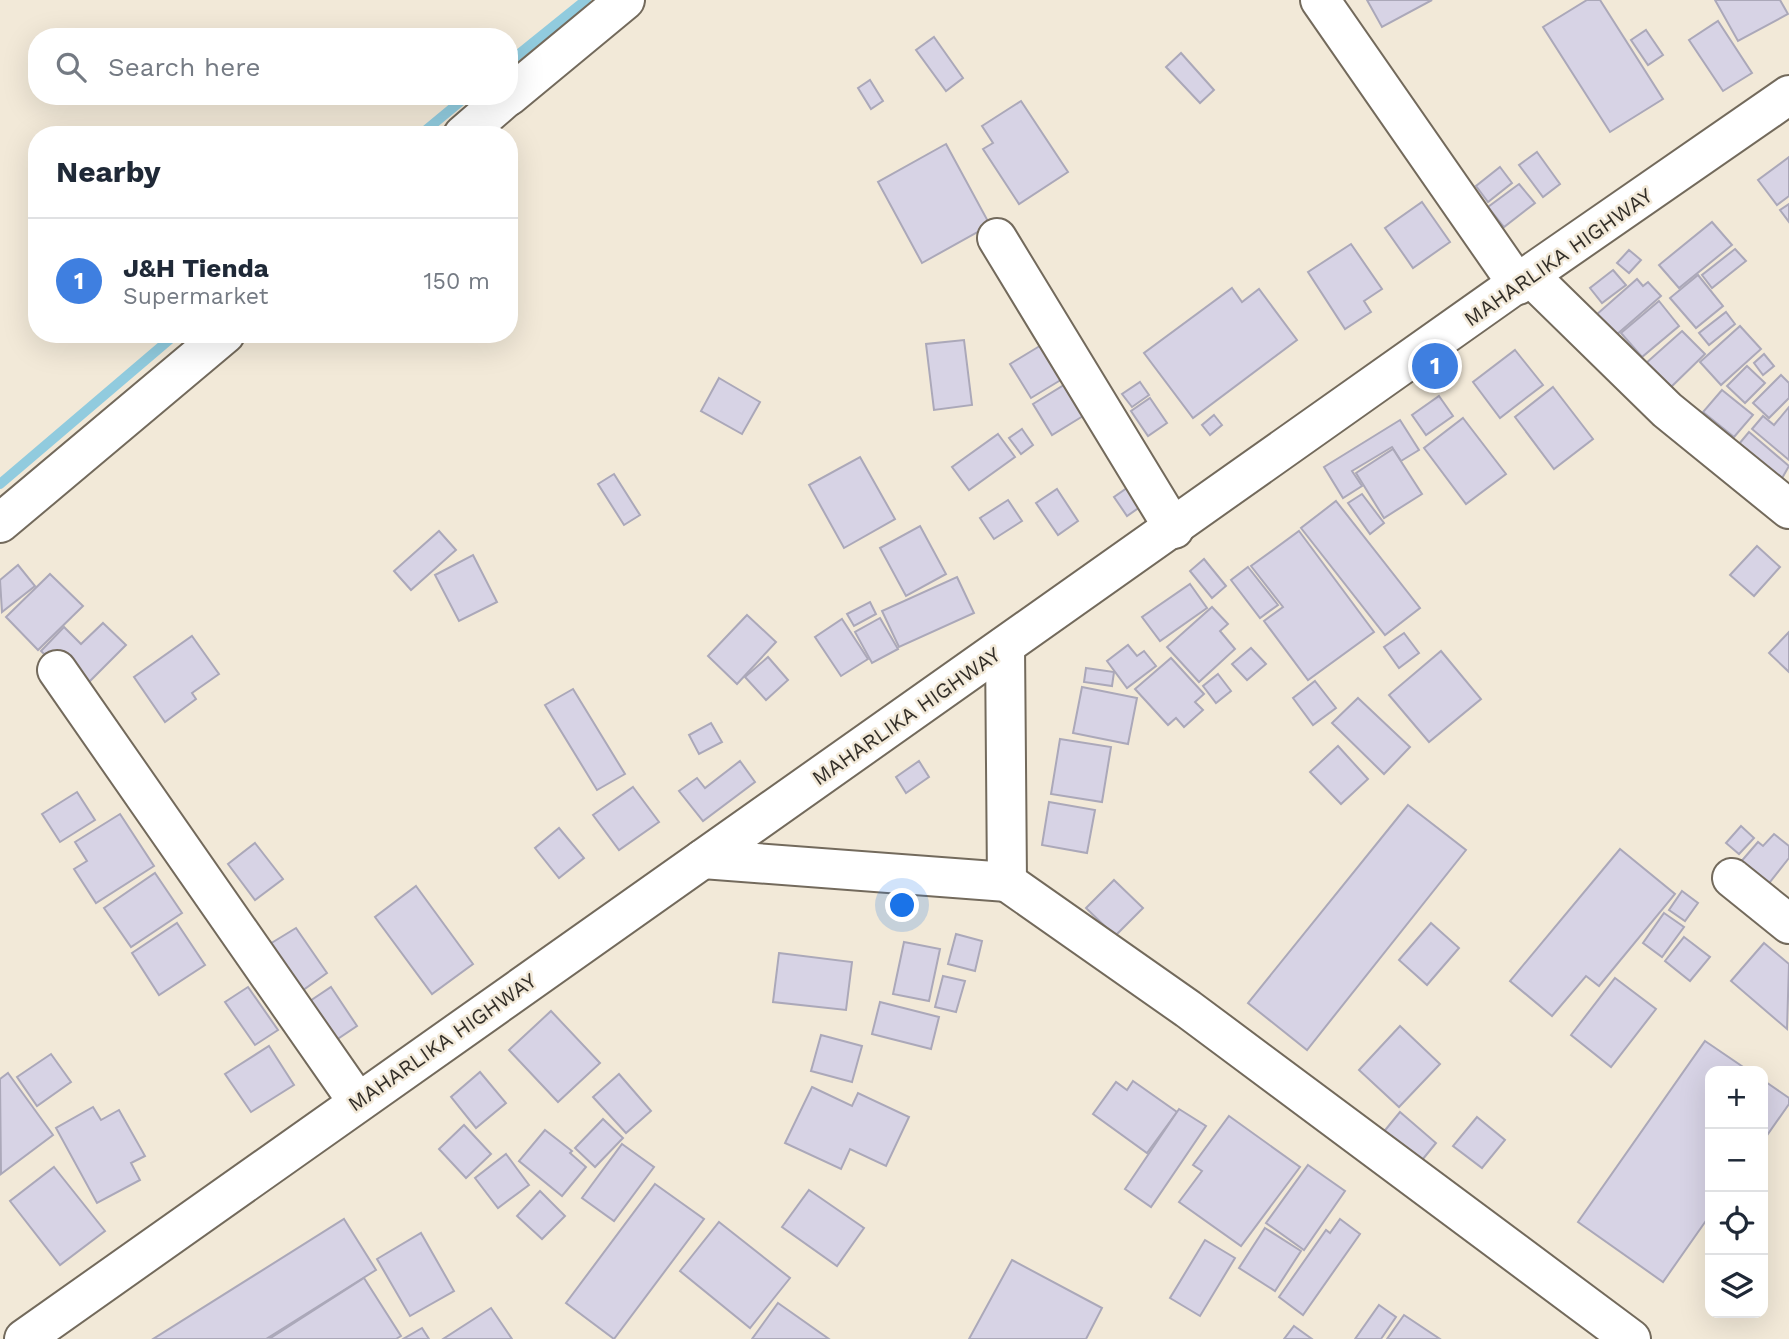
<!DOCTYPE html>
<meta charset="utf-8">
<style>
:root{--surface:#fff;--page:#f2f2f3;--text:#1f2937;--muted:#747a83;--line:#e0e1e3;--accent:#208763}
body{margin:0;font-family:"Work Sans",sans-serif;background:var(--page);color:var(--text)}
.controls{position:absolute;right:21px;bottom:21px;display:grid;overflow:hidden;border-radius:14px;box-shadow:0 7px 28px #0002}
.controls button{width:63px;height:63px;display:grid;place-items:center;padding:0;border:0;border-bottom:2px solid var(--line);background:var(--surface);color:var(--text);font:35px sans-serif}
.you{position:absolute;left:903px;top:906px;width:24px;height:24px;margin:-18px;border:5px solid #fff;border-radius:50%;background:#1a73e8;box-shadow:0 0 0 10px #1a73e833}
.badge{display:grid;place-items:center;width:46px;height:46px;border-radius:50%;background:var(--accent);color:#fff;font-size:23px;font-weight:700}
.pin{position:absolute;translate:-50% -50%;border:4px solid #fff;box-shadow:0 2px 7px #0006}
.list{margin:0;padding:0;list-style:none}
h2{display:flex;justify-content:space-between;align-items:center;height:91px;margin:0;padding:0 28px;font-size:30px}
h2 small{font-size:23px;font-weight:400;color:var(--muted)}
.list li{display:grid;grid-template-columns:46px 1fr auto;gap:21px;align-items:center;box-sizing:border-box;height:126px;padding:0 28px;border-top:2px solid var(--line)}
.list b{display:block;font-size:26px;white-space:nowrap}
.list p{margin:0;font-size:23px;white-space:nowrap;color:var(--muted)}
.list em{font-size:23px;font-style:normal;color:var(--muted)}
.icon{flex:none;width:38px;height:38px;fill:none;stroke:currentColor;stroke-width:2;stroke-linecap:round;stroke-linejoin:round}
.map{position:relative;flex:none;width:1789px;height:1339px;overflow:hidden}
.search{position:absolute;background:var(--surface);box-shadow:0 7px 28px #0002;left:28px;top:28px;width:490px;height:77px;display:flex;align-items:center;gap:18px;box-sizing:border-box;padding:0 24px;border-radius:28px;color:var(--muted);font-size:26px}
.panel{position:absolute;background:var(--surface);box-shadow:0 7px 28px #0002;left:28px;top:126px;width:490px;height:217px;border-radius:28px}
.map>svg:first-child{display:block}
.lines{fill:none;stroke-linecap:round;stroke-linejoin:round}
.stream{stroke:#91cbde;stroke-width:10}
.building{fill:#d7d3e5;stroke:#aba8b9;stroke-width:2}
.street-casing{stroke:#736a5c;stroke-width:42}
.highway-casing{stroke:#736a5c;stroke-width:42}
.street{stroke:#fff;stroke-width:38}
.highway{stroke:#fff;stroke-width:38}
.labels{text-anchor:middle;dominant-baseline:central;stroke-width:5;stroke-linejoin:round;paint-order:stroke}
.street-label{font-size:21px;fill:#322e28;stroke:#f2e9d8}
</style>
<div class="map">
<svg width="1789" height="1339" viewBox="0 0 1789 1339">
<rect width="100%" height="100%" fill="#f2e9d8"/>
<g class="lines">
<!-- stream -->
<g class="stream">
<polyline points="509,62 586,0"/>
<polyline points="420,135 467,96"/>
<polyline points="0,484 176,334"/>
</g>
</g>
<!-- building -->
<g class="building">
<polygon points="1367,0 1432,0 1382,27"/>
<polygon points="1587,0 1600,0 1663,99 1610,132 1543,27"/>
<polygon points="1715,0 1780,0 1788,14 1738,41"/>
<polygon points="1718,21 1752,73 1723,91 1689,40"/>
<polygon points="1646,30 1663,55 1648,65 1631,40"/>
<polygon points="934,37 963,78 946,91 916,50"/>
<polygon points="1181,53 1214,90 1200,103 1166,67"/>
<polygon points="870,80 883,101 871,109 858,88"/>
<polygon points="1021,101 1068,172 1019,204 983,149 993,143 982,126"/>
<polygon points="946,144 990,225 922,263 878,182"/>
<polygon points="1537,152 1560,184 1543,197 1519,165"/>
<polygon points="1789,157 1789,196 1777,205 1758,180"/>
<polygon points="1500,167 1512,183 1488,202 1476,186"/>
<polygon points="1519,184 1535,203 1504,227 1488,207"/>
<polygon points="1422,202 1450,242 1413,268 1385,228"/>
<polygon points="1789,204 1789,222 1780,210"/>
<polygon points="1712,222 1732,245 1679,288 1659,265"/>
<polygon points="1351,244 1382,289 1364,301 1371,312 1345,329 1308,272"/>
<polygon points="1735,249 1746,261 1712,288 1702,275"/>
<polygon points="1629,250 1641,260 1629,273 1617,263"/>
<polygon points="1613,270 1626,285 1602,303 1590,288"/>
<polygon points="1698,275 1723,306 1696,328 1670,298"/>
<polygon points="1637,279 1643,286 1648,282 1661,296 1615,336 1596,315"/>
<polygon points="1232,288 1242,302 1259,289 1297,340 1193,418 1144,353"/>
<polygon points="1659,301 1679,326 1642,357 1621,333"/>
<polygon points="1726,312 1735,324 1709,345 1699,333"/>
<polygon points="1740,326 1761,349 1721,385 1700,362"/>
<polygon points="1682,331 1705,354 1669,389 1645,364"/>
<polygon points="964,340 972,405 934,410 926,344"/>
<polygon points="1043,344 1064,378 1031,398 1010,364"/>
<polygon points="1515,350 1543,385 1500,418 1473,382"/>
<polygon points="1764,354 1774,366 1763,375 1754,363"/>
<polygon points="1747,366 1765,383 1745,403 1727,386"/>
<polygon points="1781,375 1789,383 1789,398 1769,418 1753,403"/>
<polygon points="719,378 760,402 742,434 701,411"/>
<polygon points="1140,382 1149,395 1132,407 1122,394"/>
<polygon points="1064,385 1083,416 1052,435 1033,404"/>
<polygon points="1553,387 1593,439 1554,469 1515,417"/>
<polygon points="1722,390 1753,415 1734,437 1703,412"/>
<polygon points="1439,396 1453,416 1426,435 1412,415"/>
<polygon points="1150,398 1167,423 1148,436 1131,411"/>
<polygon points="1789,407 1789,460 1752,429 1763,416 1774,425"/>
<polygon points="1214,415 1222,425 1210,435 1202,425"/>
<polygon points="1463,418 1506,474 1466,504 1424,448"/>
<polygon points="1400,420 1419,450 1401,461 1392,447 1352,471 1362,486 1343,498 1324,467"/>
<polygon points="1022,429 1033,445 1021,454 1009,438"/>
<polygon points="1749,432 1789,466 1781,480 1739,444"/>
<polygon points="998,434 1015,457 969,490 952,467"/>
<polygon points="1393,449 1422,494 1384,518 1356,473"/>
<polygon points="860,457 895,519 844,548 809,485"/>
<polygon points="614,474 640,515 624,525 598,484"/>
<polygon points="1127,488 1140,507 1127,516 1114,497"/>
<polygon points="1057,489 1078,521 1058,535 1036,503"/>
<polygon points="1362,494 1384,523 1370,534 1348,503"/>
<polygon points="1008,500 1022,521 994,539 980,518"/>
<polygon points="1336,501 1420,608 1385,635 1301,528"/>
<polygon points="920,526 946,574 906,596 880,548"/>
<polygon points="439,531 456,550 411,590 394,571"/>
<polygon points="1299,531 1374,632 1308,680 1264,621 1283,607 1251,566"/>
<polygon points="1757,546 1780,567 1754,596 1730,575"/>
<polygon points="473,555 497,602 459,621 435,575"/>
<polygon points="1204,559 1226,586 1212,598 1190,571"/>
<polygon points="18,565 35,586 2,612 0,580"/>
<polygon points="1248,567 1278,605 1260,618 1231,580"/>
<polygon points="50,574 83,606 38,650 6,617"/>
<polygon points="957,577 974,613 899,647 882,611"/>
<polygon points="1190,584 1207,608 1160,641 1142,617"/>
<polygon points="870,602 876,614 854,626 847,614"/>
<polygon points="1212,607 1228,624 1220,631 1235,649 1199,682 1167,647"/>
<polygon points="747,615 776,642 737,684 708,656"/>
<polygon points="880,618 898,649 872,663 855,632"/>
<polygon points="842,619 868,659 841,676 815,637"/>
<polygon points="103,623 126,645 81,690 41,651 64,627 81,644"/>
<polygon points="1789,632 1789,672 1769,653"/>
<polygon points="1404,633 1419,653 1399,668 1384,647"/>
<polygon points="192,636 219,674 192,693 196,699 165,722 134,677"/>
<polygon points="1128,645 1137,656 1144,651 1156,666 1127,688 1107,661"/>
<polygon points="1251,648 1266,664 1247,680 1232,664"/>
<polygon points="1441,651 1481,699 1429,742 1389,695"/>
<polygon points="768,657 788,680 766,700 745,677"/>
<polygon points="1171,658 1204,694 1195,702 1203,710 1184,727 1176,718 1168,725 1135,689"/>
<polygon points="1086,668 1114,672 1112,686 1084,682"/>
<polygon points="1218,674 1231,691 1216,703 1203,686"/>
<polygon points="1315,681 1336,708 1313,725 1293,698"/>
<polygon points="1082,687 1137,698 1128,744 1073,733"/>
<polygon points="573,689 625,774 597,790 545,705"/>
<polygon points="1358,698 1410,747 1384,774 1332,723"/>
<polygon points="711,723 722,742 699,754 689,735"/>
<polygon points="1060,739 1111,747 1102,802 1051,794"/>
<polygon points="1338,746 1368,779 1341,804 1310,772"/>
<polygon points="740,761 755,782 703,821 679,791 697,778 705,788"/>
<polygon points="919,761 929,777 906,793 896,777"/>
<polygon points="633,787 659,822 619,850 593,815"/>
<polygon points="77,792 95,820 60,842 42,814"/>
<polygon points="1049,802 1095,810 1087,853 1042,845"/>
<polygon points="1408,805 1466,850 1307,1050 1248,1003"/>
<polygon points="120,814 154,866 96,903 74,869 87,861 75,842"/>
<polygon points="1741,826 1754,838 1739,854 1726,843"/>
<polygon points="559,828 584,858 559,878 535,848"/>
<polygon points="1774,834 1789,846 1789,858 1766,887 1739,864 1758,842 1763,846"/>
<polygon points="255,843 283,879 255,900 228,864"/>
<polygon points="1620,849 1675,894 1599,986 1586,976 1552,1016 1510,981"/>
<polygon points="155,873 182,913 131,947 104,908"/>
<polygon points="1114,880 1143,908 1115,936 1086,908"/>
<polygon points="416,886 473,964 432,994 375,917"/>
<polygon points="1682,891 1698,903 1685,921 1669,910"/>
<polygon points="1664,913 1684,927 1662,957 1643,943"/>
<polygon points="177,923 205,965 159,995 132,953"/>
<polygon points="1431,923 1459,948 1427,985 1399,960"/>
<polygon points="296,928 327,973 292,998 260,950"/>
<polygon points="956,934 982,941 975,971 948,964"/>
<polygon points="1684,937 1710,957 1690,981 1665,961"/>
<polygon points="904,942 940,949 929,1001 893,994"/>
<polygon points="1764,943 1789,964 1787,1029 1731,981"/>
<polygon points="779,953 852,962 846,1010 773,1002"/>
<polygon points="943,976 965,981 956,1012 935,1007"/>
<polygon points="1615,978 1656,1009 1611,1067 1571,1035"/>
<polygon points="248,987 278,1030 255,1045 225,1002"/>
<polygon points="331,987 357,1026 333,1042 307,1003"/>
<polygon points="880,1002 939,1017 931,1049 872,1034"/>
<polygon points="551,1011 600,1063 558,1102 509,1050"/>
<polygon points="1400,1026 1440,1064 1399,1107 1359,1070"/>
<polygon points="821,1035 862,1046 852,1082 811,1071"/>
<polygon points="1705,1041 1749,1071 1710,1071 1710,1215 1663,1282 1578,1222"/>
<polygon points="269,1046 294,1085 251,1112 225,1074"/>
<polygon points="51,1054 71,1082 37,1106 17,1077"/>
<polygon points="480,1072 506,1103 476,1128 451,1097"/>
<polygon points="8,1073 53,1135 1,1174 0,1079"/>
<polygon points="619,1074 651,1111 626,1133 593,1097"/>
<polygon points="1763,1080 1789,1098 1789,1104 1763,1141"/>
<polygon points="1133,1081 1177,1112 1147,1153 1093,1114 1116,1082 1127,1090"/>
<polygon points="812,1087 852,1106 858,1093 909,1117 886,1166 850,1149 841,1169 785,1143"/>
<polygon points="93,1107 101,1120 119,1110 145,1156 131,1163 140,1180 97,1203 56,1128"/>
<polygon points="1179,1109 1206,1126 1151,1207 1125,1189"/>
<polygon points="1400,1112 1436,1143 1418,1165 1382,1134"/>
<polygon points="1229,1116 1300,1167 1241,1246 1179,1202 1202,1171 1193,1165"/>
<polygon points="1477,1117 1505,1140 1482,1168 1453,1146"/>
<polygon points="603,1119 623,1138 595,1167 575,1148"/>
<polygon points="464,1125 491,1154 466,1178 439,1149"/>
<polygon points="545,1130 572,1151 570,1153 586,1167 562,1196 519,1161"/>
<polygon points="622,1144 654,1167 614,1221 582,1198"/>
<polygon points="506,1154 529,1185 498,1208 475,1178"/>
<polygon points="1308,1165 1345,1191 1304,1250 1266,1223"/>
<polygon points="54,1167 105,1231 60,1265 10,1201"/>
<polygon points="655,1184 704,1219 614,1339 566,1303"/>
<polygon points="809,1190 864,1228 837,1266 782,1227"/>
<polygon points="540,1191 565,1216 542,1239 517,1216"/>
<polygon points="344,1219 376,1270 266,1339 153,1339"/>
<polygon points="1340,1219 1360,1234 1303,1315 1279,1297 1326,1230 1330,1233"/>
<polygon points="719,1222 790,1278 750,1328 680,1271"/>
<polygon points="1265,1228 1301,1251 1275,1291 1239,1268"/>
<polygon points="421,1233 454,1291 410,1316 377,1259"/>
<polygon points="1205,1240 1235,1258 1200,1316 1170,1298"/>
<polygon points="1012,1260 1102,1308 1086,1339 969,1339"/>
<polygon points="364,1278 401,1336 396,1339 269,1339"/>
<polygon points="778,1303 829,1339 752,1339"/>
<polygon points="1379,1305 1396,1317 1381,1339 1355,1339"/>
<polygon points="491,1308 512,1339 443,1339"/>
<polygon points="1404,1315 1440,1339 1387,1339"/>
<polygon points="1294,1326 1312,1339 1284,1339"/>
<polygon points="422,1328 429,1339 403,1339"/>
</g>
<g class="lines">
<defs>
<g id="street">
<polyline points="1320,0 1518,285"/>
<polyline points="509,96 625,0"/>
<polyline points="463,135 508,96"/>
<polyline points="997,238 1174,529"/>
<polyline points="1529,275 1667,410 1789,509"/>
<polyline points="0,523 225,334"/>
<polyline points="1005,646 1007,882 1188,1009 1631,1339"/>
<polyline points="57,670 357,1101"/>
<polyline points="703,859 1007,882"/>
<polyline points="1732,878 1789,924"/>
</g>
<polyline id="highway" points="24,1339 1529,275 1789,95"/>
</defs>
<!-- street casing -->
<use href="#street" class="street-casing"/>
<!-- highway casing -->
<use href="#highway" class="highway-casing"/>
<!-- street -->
<use href="#street" class="street"/>
<!-- highway -->
<use href="#highway" class="highway"/>
</g>
<g class="labels">
<!-- street labels -->
<g class="street-label">
<text transform="translate(1558 257) rotate(-35)">MAHARLIKA HIGHWAY</text>
<text transform="translate(906 716) rotate(-35)">MAHARLIKA HIGHWAY</text>
<text transform="translate(442 1042) rotate(-35)">MAHARLIKA HIGHWAY</text>
</g>
</g>
</svg>
<div class="controls">
<button>+</button>
<button>−</button>
<button><svg class="icon" aria-label="locate" viewBox="0 0 24 24"><circle cx="12" cy="12" r="6"/><path d="M12 2v4M12 18v4M2 12h4M18 12h4"/></svg></button>
<button><svg class="icon" aria-label="layers" viewBox="0 0 24 24"><path d="M12 4l9 5-9 5-9-5zM3 14l9 5 9-5"/></svg></button>
</div>
<div class="you"></div>
<div class="pin badge" style="left:1435px;top:366px;background:#3f7fe0">1</div>
<div class="search"><svg class="icon" aria-label="search" viewBox="0 0 24 24"><circle cx="10" cy="10" r="6"/><path d="M15 15l6 6"/></svg>Search here</div>
<section class="panel">
<h2>Nearby<small></small></h2>
<ul class="list">
<li><span class="badge" style="background:#3f7fe0">1</span><div><b>J&amp;H Tienda</b><p>Supermarket</p></div><em>150 m</em></li>
</ul>
</section>
</div>
